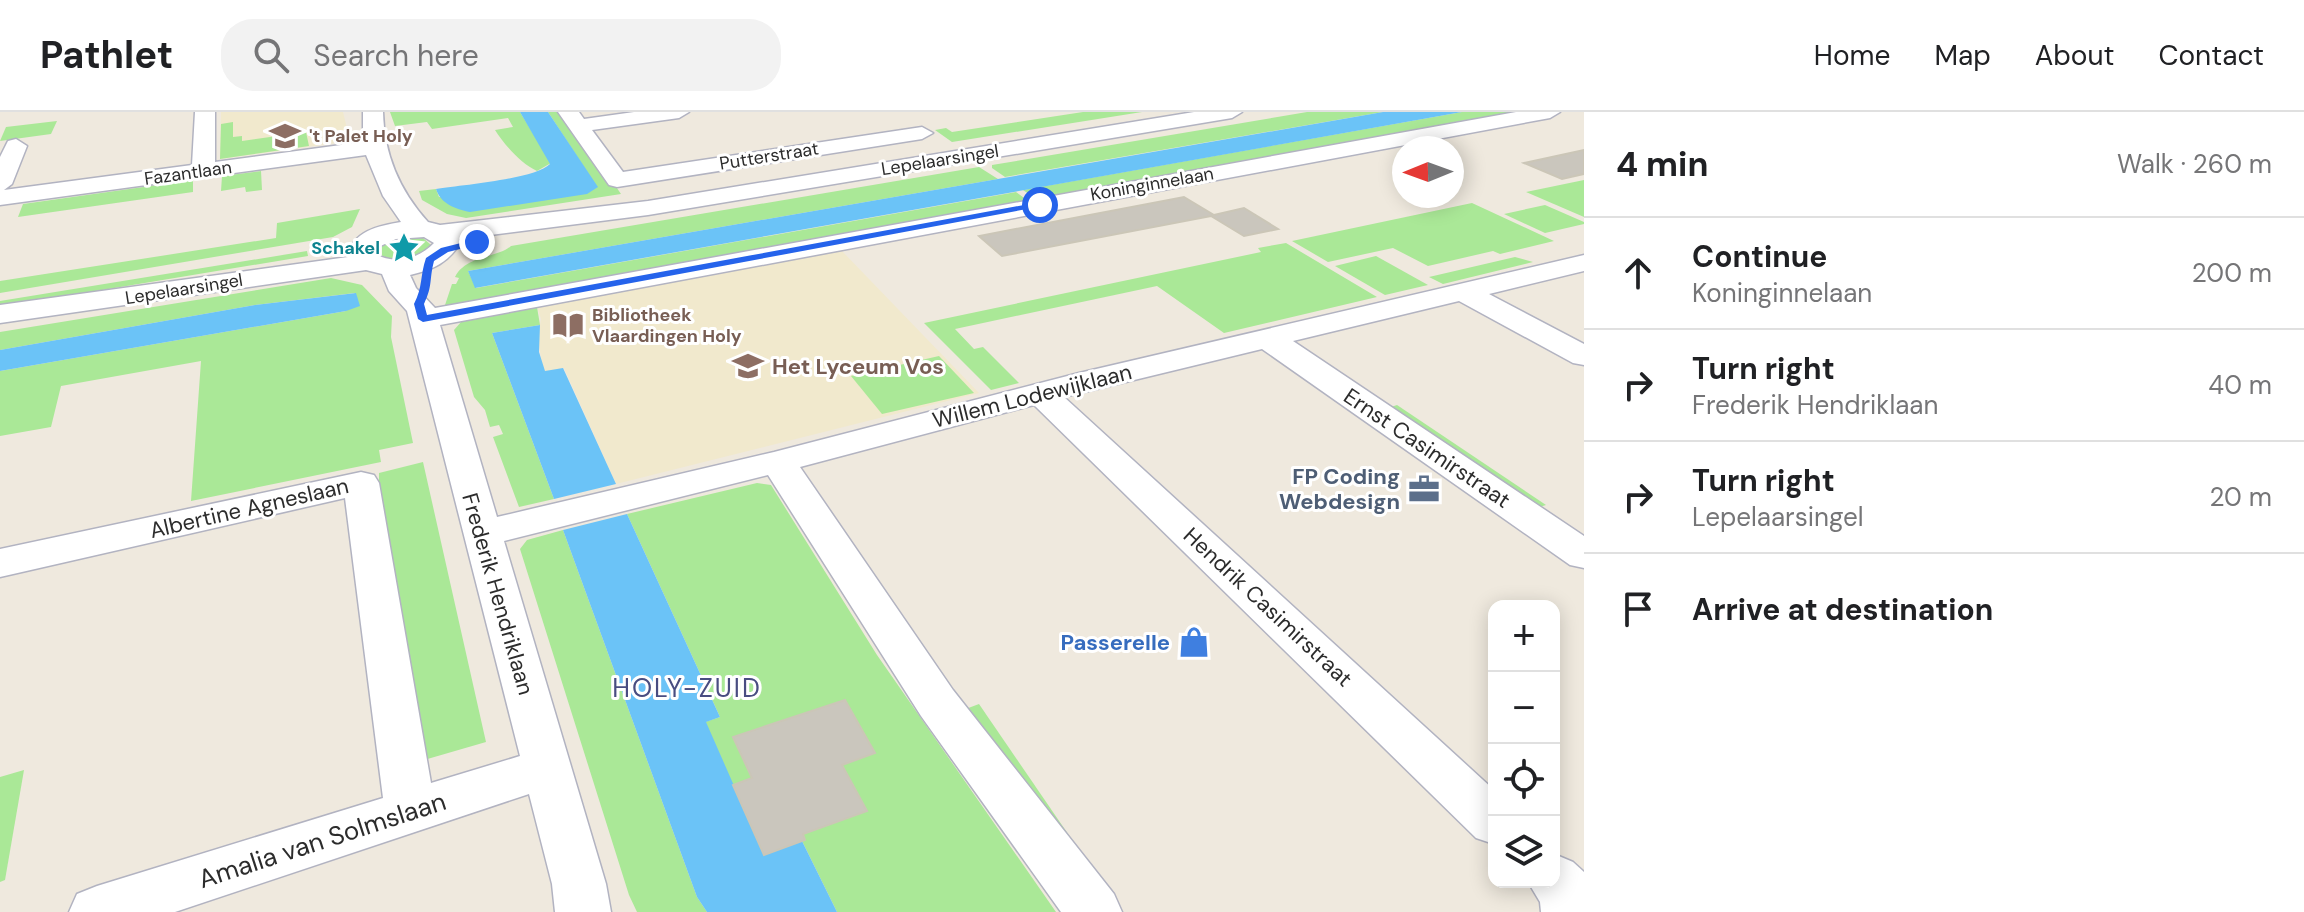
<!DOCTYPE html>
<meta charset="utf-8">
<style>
:root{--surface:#fff;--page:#f2f2f2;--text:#202124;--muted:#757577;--line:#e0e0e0}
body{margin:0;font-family:"DM Sans",sans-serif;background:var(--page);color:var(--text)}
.controls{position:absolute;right:24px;bottom:24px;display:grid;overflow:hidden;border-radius:16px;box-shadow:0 4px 20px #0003}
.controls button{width:72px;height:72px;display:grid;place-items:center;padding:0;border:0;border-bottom:2px solid var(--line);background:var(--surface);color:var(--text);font:40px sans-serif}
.compass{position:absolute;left:1392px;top:24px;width:72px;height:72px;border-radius:50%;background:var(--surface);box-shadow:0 4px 20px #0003;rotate:269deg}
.stop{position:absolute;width:24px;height:24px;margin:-18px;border:6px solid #2563eb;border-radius:50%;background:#fff}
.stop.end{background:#2563eb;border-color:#fff;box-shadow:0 2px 8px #0008}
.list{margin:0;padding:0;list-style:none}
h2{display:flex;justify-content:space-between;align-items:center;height:104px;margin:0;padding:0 32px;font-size:34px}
h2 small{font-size:26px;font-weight:400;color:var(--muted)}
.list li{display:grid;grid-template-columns:52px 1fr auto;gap:24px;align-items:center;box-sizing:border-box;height:112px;padding:0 32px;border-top:2px solid var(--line)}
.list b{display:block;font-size:30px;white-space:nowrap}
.list p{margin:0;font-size:26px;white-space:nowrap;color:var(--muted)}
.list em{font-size:26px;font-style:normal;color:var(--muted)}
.icon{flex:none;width:44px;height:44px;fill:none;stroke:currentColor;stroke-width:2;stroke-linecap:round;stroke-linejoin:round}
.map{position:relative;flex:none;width:1584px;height:800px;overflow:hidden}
header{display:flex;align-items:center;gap:48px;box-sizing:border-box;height:112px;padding:0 40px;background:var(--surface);border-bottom:2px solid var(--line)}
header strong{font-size:38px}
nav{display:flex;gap:44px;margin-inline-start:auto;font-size:28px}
.search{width:560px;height:72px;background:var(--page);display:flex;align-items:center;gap:20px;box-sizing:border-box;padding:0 28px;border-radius:32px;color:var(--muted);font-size:30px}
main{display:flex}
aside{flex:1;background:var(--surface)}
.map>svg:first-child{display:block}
.education{fill:#f1e9cd}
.green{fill:#aae897}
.water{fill:#6bc3f7}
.building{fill:#cac6bd;stroke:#cbc6b7;stroke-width:2}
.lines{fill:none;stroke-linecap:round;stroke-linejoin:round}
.minor-casing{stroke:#b2b3c1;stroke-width:3}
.minor{fill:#fff;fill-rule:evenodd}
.route{fill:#2563eb}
.labels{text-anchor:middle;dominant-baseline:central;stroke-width:6;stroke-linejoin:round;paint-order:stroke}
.far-education-label{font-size:18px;font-weight:bold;fill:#785e54;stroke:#fff;text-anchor:start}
.far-street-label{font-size:18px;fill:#2c2c2c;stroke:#fff}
.far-culture-label{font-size:18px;font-weight:bold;fill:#0d838f;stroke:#fff;text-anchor:end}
.education-label{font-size:22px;font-weight:bold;fill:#785e54;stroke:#fff;text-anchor:start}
.street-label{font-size:22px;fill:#2c2c2c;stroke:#fff}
.service-label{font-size:22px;font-weight:bold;fill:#4e5e75;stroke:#fff;text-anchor:end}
.shop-label{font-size:22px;font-weight:bold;fill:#366cbe;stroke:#fff;text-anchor:end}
.quarter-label{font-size:26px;letter-spacing:2px;fill:#494d81;stroke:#fff}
.near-street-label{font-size:26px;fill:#2c2c2c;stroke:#fff}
</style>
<header>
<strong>Pathlet</strong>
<div class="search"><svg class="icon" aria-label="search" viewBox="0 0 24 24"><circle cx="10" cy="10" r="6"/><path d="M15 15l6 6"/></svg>Search here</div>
<nav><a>Home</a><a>Map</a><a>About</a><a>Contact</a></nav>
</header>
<main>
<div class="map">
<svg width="1584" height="800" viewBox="0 0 1584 800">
<rect width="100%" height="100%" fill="#efe9de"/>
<!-- education -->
<g class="education">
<polygon points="221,0 343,0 350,29 220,47"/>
<polygon points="842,139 979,281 616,372 564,256 545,260 542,252 538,227 541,207 537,195"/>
</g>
<!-- green -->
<g class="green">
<path d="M 390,0 L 520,0 L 551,51 L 537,59 C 521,52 503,31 495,18 L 513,15 L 508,6 L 432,17 L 427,10 L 395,14 Z"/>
<polygon points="548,0 565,0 621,82 466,106 447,102 422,88 419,79 436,77 439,85 587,81 597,75"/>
<polygon points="1083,0 1142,0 952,30 935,18 946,16 952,20"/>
<polygon points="1307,0 1383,0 1005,65 992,56 992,53"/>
<polygon points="1462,0 1528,0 1039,89 1023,78"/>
<polygon points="57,9 51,22 0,29 6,15"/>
<polygon points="233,10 233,25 242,24 242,29 306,20 309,34 220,47 221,12"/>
<path d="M 979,55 L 998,67 L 468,159 L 476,176 L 1016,80 L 1031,91 L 459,195 L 445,193 L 452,172 L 456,172 L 459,166 L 455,165 C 466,143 498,146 511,134 Z"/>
<polygon points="261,59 262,78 246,80 245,75 221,79 222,64"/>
<polygon points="193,68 193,80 18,105 23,92"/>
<polygon points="1584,68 1584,105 1526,80"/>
<polygon points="1472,91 1554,129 1500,142 1493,139 1428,154 1393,136 1328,150 1292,129"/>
<polygon points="1545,93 1584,110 1584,112 1545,121 1504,102"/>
<polygon points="360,97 352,115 333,125 0,181 0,169 276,126 277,111"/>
<path d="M 415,124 L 423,126 L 431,133 C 420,148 391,153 377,140 L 377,136 L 390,128 Z"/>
<polygon points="1286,131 1377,185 1224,221 1157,174 955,217 974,237 983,235 1019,271 991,278 924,211 1261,140 1258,136"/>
<polygon points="307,139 308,144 0,195 0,189"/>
<polygon points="1376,144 1428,173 1385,183 1335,154"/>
<polygon points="1515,145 1533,150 1443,172 1429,165"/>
<polygon points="331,166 362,173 392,204 391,225 413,331 379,338 381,350 191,389 201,249 61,274 51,315 0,324 0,259 346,199 355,181 255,193 0,238 0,220"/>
<polygon points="537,195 540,213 492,221 554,387 519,395 493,325 503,322 499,313 490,315 485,298 474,285 454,218 461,210"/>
<polygon points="939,244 974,281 882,302 851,264"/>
<polygon points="1397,293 1546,393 1533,397 1385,297"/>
<polygon points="423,350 486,630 424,648 374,372 379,370 379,361"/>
<polygon points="757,371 771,373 877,543 1056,800 837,800 802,729 764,743 705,610 720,605 627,402"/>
<polygon points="563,418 697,785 707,800 637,800 629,783 520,437 527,428"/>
<polygon points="979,592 1092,757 963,598"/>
<polygon points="24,658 5,768 0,770 0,665"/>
</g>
<!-- water -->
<g class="water">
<path d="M 520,0 L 548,0 L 598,75 L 587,82 L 470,100 C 455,97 441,92 436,77 C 463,73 535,67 550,52 Z"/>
<polygon points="1383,0 1462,0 475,176 468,159"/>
<polygon points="356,181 360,194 346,199 0,259 0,238 255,193"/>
<polygon points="540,213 539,240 545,259 563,256 616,372 554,387 492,221"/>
<polygon points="627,402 720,605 706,610 764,742 802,729 837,800 707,800 697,785 563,418"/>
</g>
<!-- building -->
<g class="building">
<polygon points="1584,38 1584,62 1562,67 1524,51"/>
<polygon points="1184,85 1214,103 1244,96 1278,117 1244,124 1211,104 1002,144 979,124"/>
<polygon points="845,588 875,641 842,653 867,699 803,722 805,728 764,743 733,673 752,666 733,625"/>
</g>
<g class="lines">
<defs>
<g id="minor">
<path d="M 195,0 L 215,0 L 215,50 L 363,30 L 363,0 L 383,0 C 384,42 399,78 428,110 L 440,113 L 648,89 L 1194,0 L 1242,0 L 1232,6 L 648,103 L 459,127 L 461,130 C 448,151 434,157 410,163 L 416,176 L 435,196 L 1516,0 L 1560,0 L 1550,6 L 440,213 L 497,405 L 774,340 L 1079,261 L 1584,143 L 1584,159 L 1489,182 L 1584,232 L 1584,253 L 1573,251 L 1459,189 L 1293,229 L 1584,424 L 1584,456 L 1570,453 L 1262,237 L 1064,285 L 1494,678 L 1494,732 L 1476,726 L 1034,293 L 800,355 L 953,578 L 1114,782 L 1122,800 L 1061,800 L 921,604 L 768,363 L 504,429 L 606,772 L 611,800 L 555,800 L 552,772 L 529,682 L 175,800 L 69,800 L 77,782 L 97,774 L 383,686 L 345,386 L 0,465 L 0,437 L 361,360 L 374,363 L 379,371 L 431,671 L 520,644 L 407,199 L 389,179 L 382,162 L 366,158 L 0,211 L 0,193 L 348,145 C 352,119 378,114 401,110 L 383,84 L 366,43 L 0,93 L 0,45 L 8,29 L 16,27 L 27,34 L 12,72 L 4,78 L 192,53 ZM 424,125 L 434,131 C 419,147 395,153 375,142 L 376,136 L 396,127 Z"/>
<polygon points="558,0 579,0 584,7 634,0 689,0 679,6 592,18 623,60 922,15 933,21 922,27 617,75 609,73"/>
<polygon points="1554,742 1573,750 1584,760 1584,800 1541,800 1540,790 1528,770 1554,770"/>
</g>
</defs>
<!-- minor casing -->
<use href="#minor" class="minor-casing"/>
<!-- minor -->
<use href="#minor" class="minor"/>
</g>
<!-- route -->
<path class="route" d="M 1040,90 L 1043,94 L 423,210 L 418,207 L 414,192 C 423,175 420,163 426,146 L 441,136 L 477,127 L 480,132 L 448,140 L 434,149 C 429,168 433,173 424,192 L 427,203 Z"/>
<!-- icons -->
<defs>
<symbol id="school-bare" viewBox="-9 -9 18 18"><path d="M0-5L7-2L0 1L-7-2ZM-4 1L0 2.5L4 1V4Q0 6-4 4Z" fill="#8d6e63" stroke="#fff" stroke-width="2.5" paint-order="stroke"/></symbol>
<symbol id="sight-bare" viewBox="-9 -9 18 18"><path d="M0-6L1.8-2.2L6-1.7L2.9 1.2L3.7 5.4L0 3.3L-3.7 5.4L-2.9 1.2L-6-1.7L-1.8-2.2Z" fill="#0f9aa8" stroke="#fff" stroke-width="2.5" paint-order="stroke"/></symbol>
<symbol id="library-bare" viewBox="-9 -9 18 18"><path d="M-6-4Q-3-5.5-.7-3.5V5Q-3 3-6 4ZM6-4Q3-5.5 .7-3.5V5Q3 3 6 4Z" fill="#8d6e63" stroke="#fff" stroke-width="2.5" paint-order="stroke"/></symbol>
<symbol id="office-bare" viewBox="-9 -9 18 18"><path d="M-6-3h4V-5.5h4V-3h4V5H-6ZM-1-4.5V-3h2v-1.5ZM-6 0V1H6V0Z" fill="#5c6f8a" stroke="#fff" stroke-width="2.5" paint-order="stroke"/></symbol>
<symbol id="shop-bare" viewBox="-9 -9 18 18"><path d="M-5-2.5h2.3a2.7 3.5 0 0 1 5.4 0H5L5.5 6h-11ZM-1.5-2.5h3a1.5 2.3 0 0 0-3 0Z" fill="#3f7fe0" stroke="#fff" stroke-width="2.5" paint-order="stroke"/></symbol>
</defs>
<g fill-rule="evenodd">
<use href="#school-bare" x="263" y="2" width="44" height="44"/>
<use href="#sight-bare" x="382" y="114" width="44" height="44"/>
<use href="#library-bare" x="546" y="191" width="44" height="44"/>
<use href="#school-bare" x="726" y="232" width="44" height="44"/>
<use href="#office-bare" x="1402" y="355" width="44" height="44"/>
<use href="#shop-bare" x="1172" y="508" width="44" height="44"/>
</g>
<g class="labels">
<!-- far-education labels -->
<g class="far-education-label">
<text x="309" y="24">'t Palet Holy</text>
<text x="592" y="203">Bibliotheek<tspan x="592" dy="21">Vlaardingen Holy</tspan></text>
</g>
<!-- far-street labels -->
<g class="far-street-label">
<text transform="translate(769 44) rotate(-9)">Putterstraat</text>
<text transform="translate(940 48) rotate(-9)">Lepelaarsingel</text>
<text transform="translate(188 61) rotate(-8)">Fazantlaan</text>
<text transform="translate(1152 72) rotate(-10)">Koninginnelaan</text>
<text transform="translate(184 177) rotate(-9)">Lepelaarsingel</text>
</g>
<!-- far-culture labels -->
<g class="far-culture-label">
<text x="380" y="136">Schakel</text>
</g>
<!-- education labels -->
<g class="education-label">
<text x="772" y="254">Het Lyceum Vos</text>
</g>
<!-- street labels -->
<g class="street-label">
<text transform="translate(1032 284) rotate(-14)">Willem Lodewijklaan</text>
<text transform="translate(1427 336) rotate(34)">Ernst Casimirstraat</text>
<text transform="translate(249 396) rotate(-13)">Albertine Agneslaan</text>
<text transform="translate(498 482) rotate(74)">Frederik Hendriklaan</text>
<text transform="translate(1268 495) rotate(43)">Hendrik Casimirstraat</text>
</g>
<!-- service labels -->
<g class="service-label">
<text x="1400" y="364">FP Coding<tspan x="1400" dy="25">Webdesign</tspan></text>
</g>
<!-- shop labels -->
<g class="shop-label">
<text x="1170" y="530">Passerelle</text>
</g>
<!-- quarter labels -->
<g class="quarter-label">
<text x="687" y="576">HOLY-ZUID</text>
</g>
<!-- near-street labels -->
<g class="near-street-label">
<text transform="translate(322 728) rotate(-18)">Amalia van Solmslaan</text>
</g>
</g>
</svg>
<div class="controls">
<button>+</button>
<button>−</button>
<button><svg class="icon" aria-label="locate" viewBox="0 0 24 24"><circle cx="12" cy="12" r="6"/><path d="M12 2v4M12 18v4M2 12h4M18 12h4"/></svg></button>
<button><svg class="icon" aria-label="layers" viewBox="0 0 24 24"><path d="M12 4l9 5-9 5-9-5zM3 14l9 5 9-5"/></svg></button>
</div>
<svg class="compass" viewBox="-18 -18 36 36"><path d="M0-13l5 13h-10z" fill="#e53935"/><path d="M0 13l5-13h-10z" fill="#757577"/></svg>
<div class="stop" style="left:1040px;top:93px"></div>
<div class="stop end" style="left:477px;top:130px"></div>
</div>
<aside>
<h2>4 min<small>Walk · 260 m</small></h2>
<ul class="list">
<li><svg class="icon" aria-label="ahead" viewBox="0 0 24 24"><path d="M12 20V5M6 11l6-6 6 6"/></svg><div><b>Continue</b><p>Koninginnelaan</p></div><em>200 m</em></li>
<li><svg class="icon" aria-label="right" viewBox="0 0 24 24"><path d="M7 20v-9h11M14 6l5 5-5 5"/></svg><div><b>Turn right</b><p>Frederik Hendriklaan</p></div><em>40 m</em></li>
<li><svg class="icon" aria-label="right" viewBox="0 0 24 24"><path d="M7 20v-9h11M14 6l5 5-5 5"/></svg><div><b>Turn right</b><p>Lepelaarsingel</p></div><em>20 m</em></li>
<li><svg class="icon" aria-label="arrive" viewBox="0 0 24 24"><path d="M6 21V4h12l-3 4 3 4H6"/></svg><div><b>Arrive at destination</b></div></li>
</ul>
</aside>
</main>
